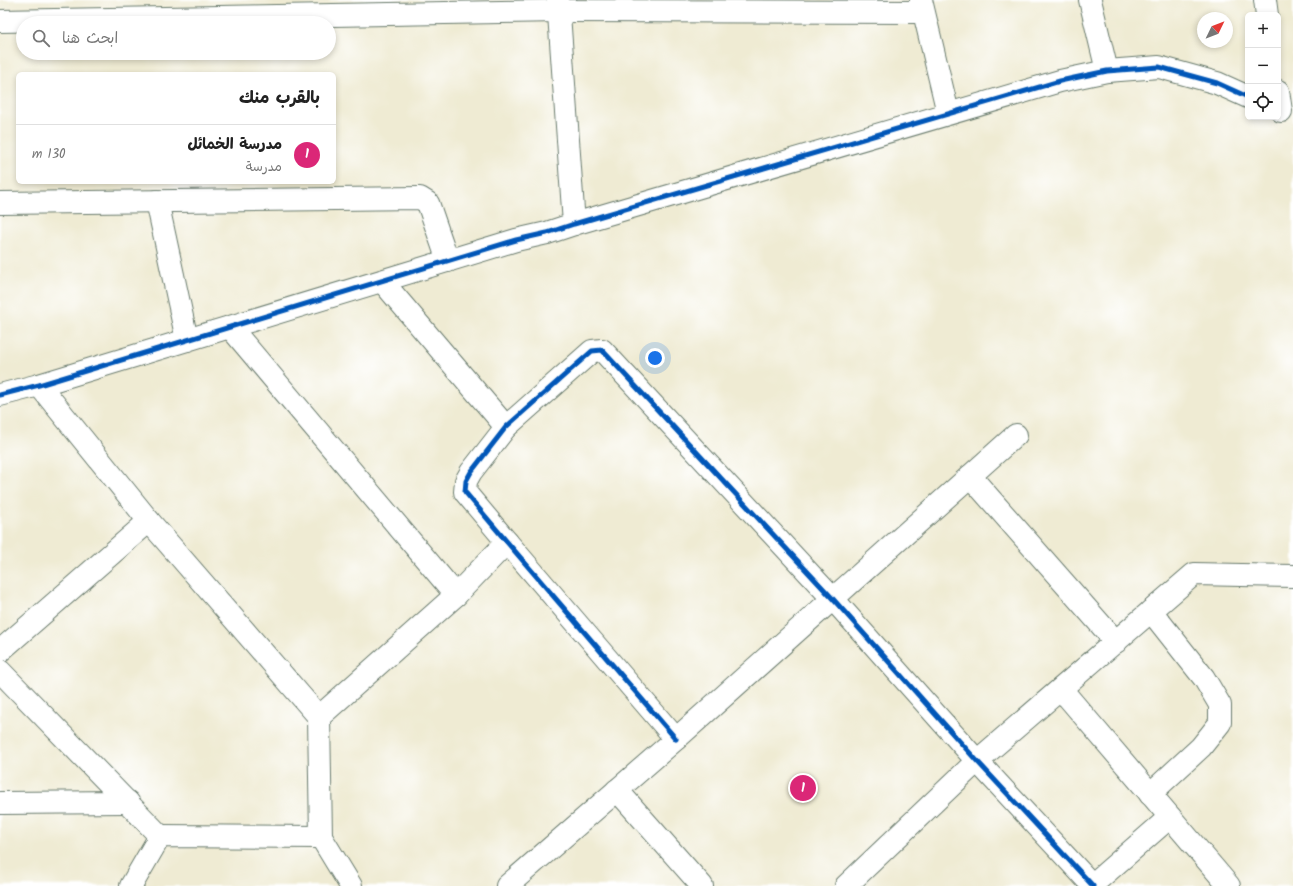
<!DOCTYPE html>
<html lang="ar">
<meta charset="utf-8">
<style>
:root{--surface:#fff;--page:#f2f2f2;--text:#222;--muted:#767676;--line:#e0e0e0;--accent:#db2777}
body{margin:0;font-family:Kalam,"Playpen Sans Arabic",sans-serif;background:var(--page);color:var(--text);direction:rtl}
.controls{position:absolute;right:12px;top:12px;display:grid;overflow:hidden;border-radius:6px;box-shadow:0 2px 6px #0003}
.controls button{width:36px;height:36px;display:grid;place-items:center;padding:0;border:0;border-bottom:1px solid var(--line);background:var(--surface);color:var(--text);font:20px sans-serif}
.compass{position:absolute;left:1197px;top:12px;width:36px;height:36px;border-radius:50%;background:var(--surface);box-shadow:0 2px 6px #0003;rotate:47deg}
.you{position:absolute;left:655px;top:358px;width:14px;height:14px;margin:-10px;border:3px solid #fff;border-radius:50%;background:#1a73e8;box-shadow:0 0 0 6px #1a73e833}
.badge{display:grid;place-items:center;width:26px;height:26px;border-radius:50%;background:var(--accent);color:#fff;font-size:13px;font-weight:700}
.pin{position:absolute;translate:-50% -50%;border:2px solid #fff;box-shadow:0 1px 4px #0006}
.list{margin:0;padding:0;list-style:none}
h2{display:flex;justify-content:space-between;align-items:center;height:52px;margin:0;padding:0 16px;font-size:17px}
h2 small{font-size:13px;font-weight:400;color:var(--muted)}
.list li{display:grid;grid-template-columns:26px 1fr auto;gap:12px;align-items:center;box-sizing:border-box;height:60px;padding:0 16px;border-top:1px solid var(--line)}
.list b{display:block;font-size:15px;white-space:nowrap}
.list p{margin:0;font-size:13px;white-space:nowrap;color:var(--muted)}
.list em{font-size:13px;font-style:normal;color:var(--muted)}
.icon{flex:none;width:22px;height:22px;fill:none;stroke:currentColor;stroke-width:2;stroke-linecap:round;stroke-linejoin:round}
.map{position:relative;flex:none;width:1293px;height:886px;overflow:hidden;direction:ltr}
.search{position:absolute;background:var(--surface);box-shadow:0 2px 6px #0003;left:16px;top:16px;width:320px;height:44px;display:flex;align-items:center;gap:10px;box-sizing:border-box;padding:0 14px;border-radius:22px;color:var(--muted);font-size:15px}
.panel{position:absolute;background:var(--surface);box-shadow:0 2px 6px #0003;left:16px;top:72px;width:320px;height:112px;border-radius:6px;direction:rtl}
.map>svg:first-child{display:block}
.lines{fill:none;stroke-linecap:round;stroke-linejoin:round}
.minor-casing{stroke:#687a6c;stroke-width:24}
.minor{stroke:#fff;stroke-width:22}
.cycleway-casing{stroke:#fff;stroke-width:8}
.cycleway{stroke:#0057b8;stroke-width:5}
</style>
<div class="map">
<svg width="1293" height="886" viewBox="0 0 1293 886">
<rect width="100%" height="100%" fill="#fff"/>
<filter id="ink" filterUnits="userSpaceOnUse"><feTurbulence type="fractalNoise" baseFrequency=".025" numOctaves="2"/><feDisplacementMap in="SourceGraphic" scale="8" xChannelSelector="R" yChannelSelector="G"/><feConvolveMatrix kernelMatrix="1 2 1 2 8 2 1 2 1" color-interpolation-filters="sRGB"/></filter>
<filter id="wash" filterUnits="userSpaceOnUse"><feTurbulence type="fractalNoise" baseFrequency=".012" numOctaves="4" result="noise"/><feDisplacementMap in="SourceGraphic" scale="16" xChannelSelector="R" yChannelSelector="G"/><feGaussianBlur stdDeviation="0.9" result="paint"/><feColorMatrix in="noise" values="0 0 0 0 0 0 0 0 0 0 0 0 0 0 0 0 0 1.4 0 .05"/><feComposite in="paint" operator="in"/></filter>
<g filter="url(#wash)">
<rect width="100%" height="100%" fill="#efebd3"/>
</g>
<g filter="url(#ink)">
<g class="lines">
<defs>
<g id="minor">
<polyline points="558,0 574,224"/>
<polyline points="921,0 948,113"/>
<polyline points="1090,0 1107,71"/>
<polyline points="1265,0 1267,15"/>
<polyline points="0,21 559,11 923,12"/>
<polyline points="1278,91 1281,111"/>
<polyline points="157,201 187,340"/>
<polyline points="0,203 420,198 428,203 448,261"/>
<polyline points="382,281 506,427"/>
<polyline points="230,327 456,595"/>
<polyline points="39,385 149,521 319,717 321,837 351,886"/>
<polyline points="0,395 39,385 516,240 547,233 574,224 1060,81 1107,71 1159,67 1217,83 1248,97"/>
<polyline points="970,476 1116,642"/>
<polyline points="0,651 149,521"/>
<polyline points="0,671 160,836"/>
<polyline points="1061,689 1229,886"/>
<polyline points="319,717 456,595 507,542"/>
<polyline points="676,739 507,542 465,492 466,481 471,472 506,427 592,351 602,350 833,599 977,761 1093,886"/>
<polyline points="617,790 702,886"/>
<polyline points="1150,794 1201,747 1220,723 1220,705 1204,678 1151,611"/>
<polyline points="0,803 128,802"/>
<polyline points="1092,885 1170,817"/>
<polyline points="131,886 160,836 321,837"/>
<polyline points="507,886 676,739 1016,435"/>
<polyline points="846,886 977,761 1194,574 1293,576"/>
</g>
</defs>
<!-- minor casing -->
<use href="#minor" class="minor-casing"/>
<!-- minor -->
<use href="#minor" class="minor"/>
<defs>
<g id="cycleway">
<polyline points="0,395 39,385 516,240 547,233 574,224 1060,81 1107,71 1159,67 1217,83 1248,97"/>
<polyline points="676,739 507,542 465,492 466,481 471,472 506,427 592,351 602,350 833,599 977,761 1093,886"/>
</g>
</defs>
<!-- cycleway casing -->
<use href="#cycleway" class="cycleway-casing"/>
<!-- cycleway -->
<use href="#cycleway" class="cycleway"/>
</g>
</g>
</svg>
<div class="controls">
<button>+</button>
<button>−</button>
<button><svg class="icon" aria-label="locate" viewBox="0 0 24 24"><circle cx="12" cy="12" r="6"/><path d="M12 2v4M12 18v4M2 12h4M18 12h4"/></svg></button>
</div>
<svg class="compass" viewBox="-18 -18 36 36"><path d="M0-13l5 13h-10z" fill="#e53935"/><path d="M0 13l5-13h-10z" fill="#767676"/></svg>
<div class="you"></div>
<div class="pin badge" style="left:803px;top:788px">1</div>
<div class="search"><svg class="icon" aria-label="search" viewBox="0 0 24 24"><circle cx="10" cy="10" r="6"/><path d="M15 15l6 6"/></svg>ابحث هنا</div>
<section class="panel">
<h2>بالقرب منك<small></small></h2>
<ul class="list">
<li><span class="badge">1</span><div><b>مدرسة الخمائل</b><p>مدرسة</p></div><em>130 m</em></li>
</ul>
</section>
</div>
